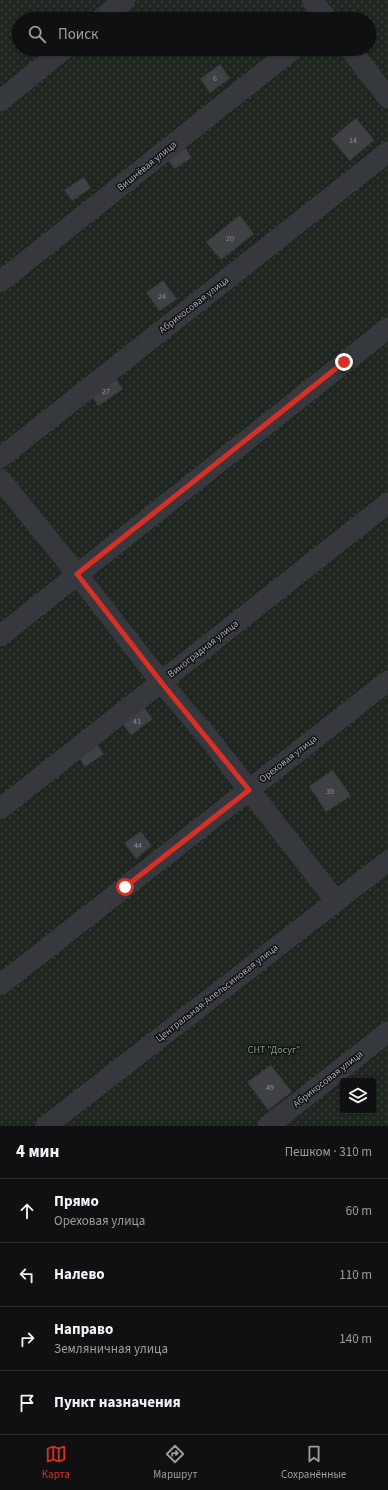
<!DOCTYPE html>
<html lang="ru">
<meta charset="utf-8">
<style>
:root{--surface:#101012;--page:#1e1e20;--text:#f1f3f6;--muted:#9c9d9f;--line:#303032;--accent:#d93025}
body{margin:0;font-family:"Source Sans 3",sans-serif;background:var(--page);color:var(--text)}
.controls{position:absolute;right:12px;bottom:12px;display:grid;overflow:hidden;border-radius:4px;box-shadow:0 1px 3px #0004}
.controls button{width:36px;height:36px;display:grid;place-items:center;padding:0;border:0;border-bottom:1px solid var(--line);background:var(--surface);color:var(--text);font:20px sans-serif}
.stop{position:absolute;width:12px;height:12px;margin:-9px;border:3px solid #d93025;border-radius:50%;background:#fff}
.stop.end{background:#d93025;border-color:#fff;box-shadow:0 1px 4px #0008}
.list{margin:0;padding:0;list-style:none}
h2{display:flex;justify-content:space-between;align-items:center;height:52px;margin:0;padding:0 16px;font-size:17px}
h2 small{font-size:13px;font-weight:400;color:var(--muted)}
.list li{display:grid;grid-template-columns:26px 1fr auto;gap:12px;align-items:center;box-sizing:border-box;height:64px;padding:0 16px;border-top:1px solid var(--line)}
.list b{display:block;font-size:15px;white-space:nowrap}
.list p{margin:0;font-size:13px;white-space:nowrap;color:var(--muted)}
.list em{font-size:13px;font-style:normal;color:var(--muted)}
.icon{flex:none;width:22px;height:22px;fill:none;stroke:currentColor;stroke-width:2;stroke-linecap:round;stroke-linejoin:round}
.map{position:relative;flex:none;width:388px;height:1126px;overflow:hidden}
.search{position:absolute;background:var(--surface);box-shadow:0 1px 3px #0004;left:12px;right:12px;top:12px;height:44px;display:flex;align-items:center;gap:10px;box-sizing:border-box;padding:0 14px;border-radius:22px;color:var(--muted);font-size:15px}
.sheet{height:308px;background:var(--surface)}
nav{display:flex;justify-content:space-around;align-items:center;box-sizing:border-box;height:56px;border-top:1px solid var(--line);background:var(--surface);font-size:11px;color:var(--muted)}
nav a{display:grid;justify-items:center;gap:2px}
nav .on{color:var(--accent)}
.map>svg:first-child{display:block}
.garden{fill:url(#garden-dots);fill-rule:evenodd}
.building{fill:#404145;stroke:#303034}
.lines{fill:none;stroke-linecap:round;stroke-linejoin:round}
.minor{stroke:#37383d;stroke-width:21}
.route{stroke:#d93025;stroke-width:5}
.labels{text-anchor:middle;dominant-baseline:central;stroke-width:3;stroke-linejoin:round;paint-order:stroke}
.number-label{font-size:8px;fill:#8e929b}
.street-label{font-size:10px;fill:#a8adb8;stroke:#111113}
.park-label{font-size:10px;fill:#7fa381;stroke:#111113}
</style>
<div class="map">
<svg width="388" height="1126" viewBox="0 0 388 1126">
<defs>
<pattern id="garden-dots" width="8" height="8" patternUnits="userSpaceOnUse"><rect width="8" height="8" fill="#1e261f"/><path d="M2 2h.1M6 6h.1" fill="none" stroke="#3c433d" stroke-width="1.8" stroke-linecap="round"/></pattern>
</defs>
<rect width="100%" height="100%" fill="#161618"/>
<!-- garden -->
<g class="garden">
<path d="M 0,0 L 388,0 L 388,853 L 38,1126 L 0,1126 ZM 19,19 L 369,19 L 369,49 L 19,49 Z"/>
<path d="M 388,866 L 388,1126 L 53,1126 ZM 343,1081 L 373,1081 L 373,1111 L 343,1111 Z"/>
</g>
<!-- building -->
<g class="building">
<polygon points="220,64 230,78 210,93 200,79"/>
<polygon points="356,118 374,140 350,161 331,139"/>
<polygon points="183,144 192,158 174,169 165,155"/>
<polygon points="84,177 91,188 72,201 64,190"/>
<polygon points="240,215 254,234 221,260 206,242"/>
<polygon points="163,280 177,299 160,311 146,293"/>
<polygon points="114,376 123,389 98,406 90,393"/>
<polygon points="143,706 153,719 131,735 121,722"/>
<polygon points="96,742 104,754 85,767 77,755"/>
<polygon points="333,770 351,796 326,812 309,786"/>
<polygon points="141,831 152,846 136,859 124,843"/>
<polygon points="271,1065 292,1092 268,1110 247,1082"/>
</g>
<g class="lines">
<!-- minor -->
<g class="minor">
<polyline points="312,0 327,19"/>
<polyline points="101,19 125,0"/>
<polyline points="350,49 388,98"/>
<polyline points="0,101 64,49"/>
<polyline points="0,282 293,49"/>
<polyline points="0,458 388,152"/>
<polyline points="0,479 77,574 161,682 207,736 336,901"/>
<polyline points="0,636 388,328"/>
<polyline points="0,809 388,503"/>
<polyline points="0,985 388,681"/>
<polyline points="46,1126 388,861"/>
<polyline points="268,1126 388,1032"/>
</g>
</g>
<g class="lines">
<!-- route -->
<polyline class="route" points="125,887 249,790 161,682 77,574 344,362"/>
</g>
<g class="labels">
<!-- number labels -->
<g class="number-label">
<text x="215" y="78">6</text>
<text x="353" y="140">14</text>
<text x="230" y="238">20</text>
<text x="162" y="296">24</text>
<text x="106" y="391">27</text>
<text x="137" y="721">41</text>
<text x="330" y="791">39</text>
<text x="138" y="845">44</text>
<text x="270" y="1087">49</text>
</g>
<!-- street labels -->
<g class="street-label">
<text transform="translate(147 166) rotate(-39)">Вишнёвая улица</text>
<text transform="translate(194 305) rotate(-38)">Абрикосовая улица</text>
<text transform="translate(203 649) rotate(-38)">Виноградная улица</text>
<text transform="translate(288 759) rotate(-38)">Ореховая улица</text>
<text transform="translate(217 993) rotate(-38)">Центральная-Апельсиновая улица</text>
<text transform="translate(328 1079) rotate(-38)">Абрикосовая улица</text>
</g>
<!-- park labels -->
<g class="park-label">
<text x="274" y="1050">СНТ "Досуг"</text>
</g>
</g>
</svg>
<div class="controls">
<button><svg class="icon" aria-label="layers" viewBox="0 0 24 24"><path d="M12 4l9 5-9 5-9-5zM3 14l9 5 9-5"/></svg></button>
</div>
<div class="stop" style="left:125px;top:887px"></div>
<div class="stop end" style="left:344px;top:362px"></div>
<div class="search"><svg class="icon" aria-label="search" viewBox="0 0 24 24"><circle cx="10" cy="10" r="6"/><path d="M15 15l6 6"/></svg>Поиск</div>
</div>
<section class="sheet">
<h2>4 мин<small>Пешком · 310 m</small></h2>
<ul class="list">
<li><svg class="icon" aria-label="ahead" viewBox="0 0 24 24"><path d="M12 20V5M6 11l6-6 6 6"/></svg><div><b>Прямо</b><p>Ореховая улица</p></div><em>60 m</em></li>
<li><svg class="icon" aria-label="left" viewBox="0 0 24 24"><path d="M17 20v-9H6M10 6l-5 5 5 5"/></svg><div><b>Налево</b></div><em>110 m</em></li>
<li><svg class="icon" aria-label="right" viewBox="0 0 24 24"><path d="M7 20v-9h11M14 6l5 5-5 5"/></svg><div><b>Направо</b><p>Земляничная улица</p></div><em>140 m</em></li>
<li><svg class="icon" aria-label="arrive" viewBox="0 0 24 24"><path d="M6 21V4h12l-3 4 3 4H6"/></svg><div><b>Пункт назначения</b></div></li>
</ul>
</section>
<nav>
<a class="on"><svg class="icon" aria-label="map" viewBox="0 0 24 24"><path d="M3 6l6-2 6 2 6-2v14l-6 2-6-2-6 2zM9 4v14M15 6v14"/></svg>Карта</a>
<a><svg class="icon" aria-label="directions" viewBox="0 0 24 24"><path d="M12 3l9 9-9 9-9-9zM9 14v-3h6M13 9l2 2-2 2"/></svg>Маршрут</a>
<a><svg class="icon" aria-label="saved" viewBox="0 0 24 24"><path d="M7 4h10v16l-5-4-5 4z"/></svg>Сохранённые</a>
</nav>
